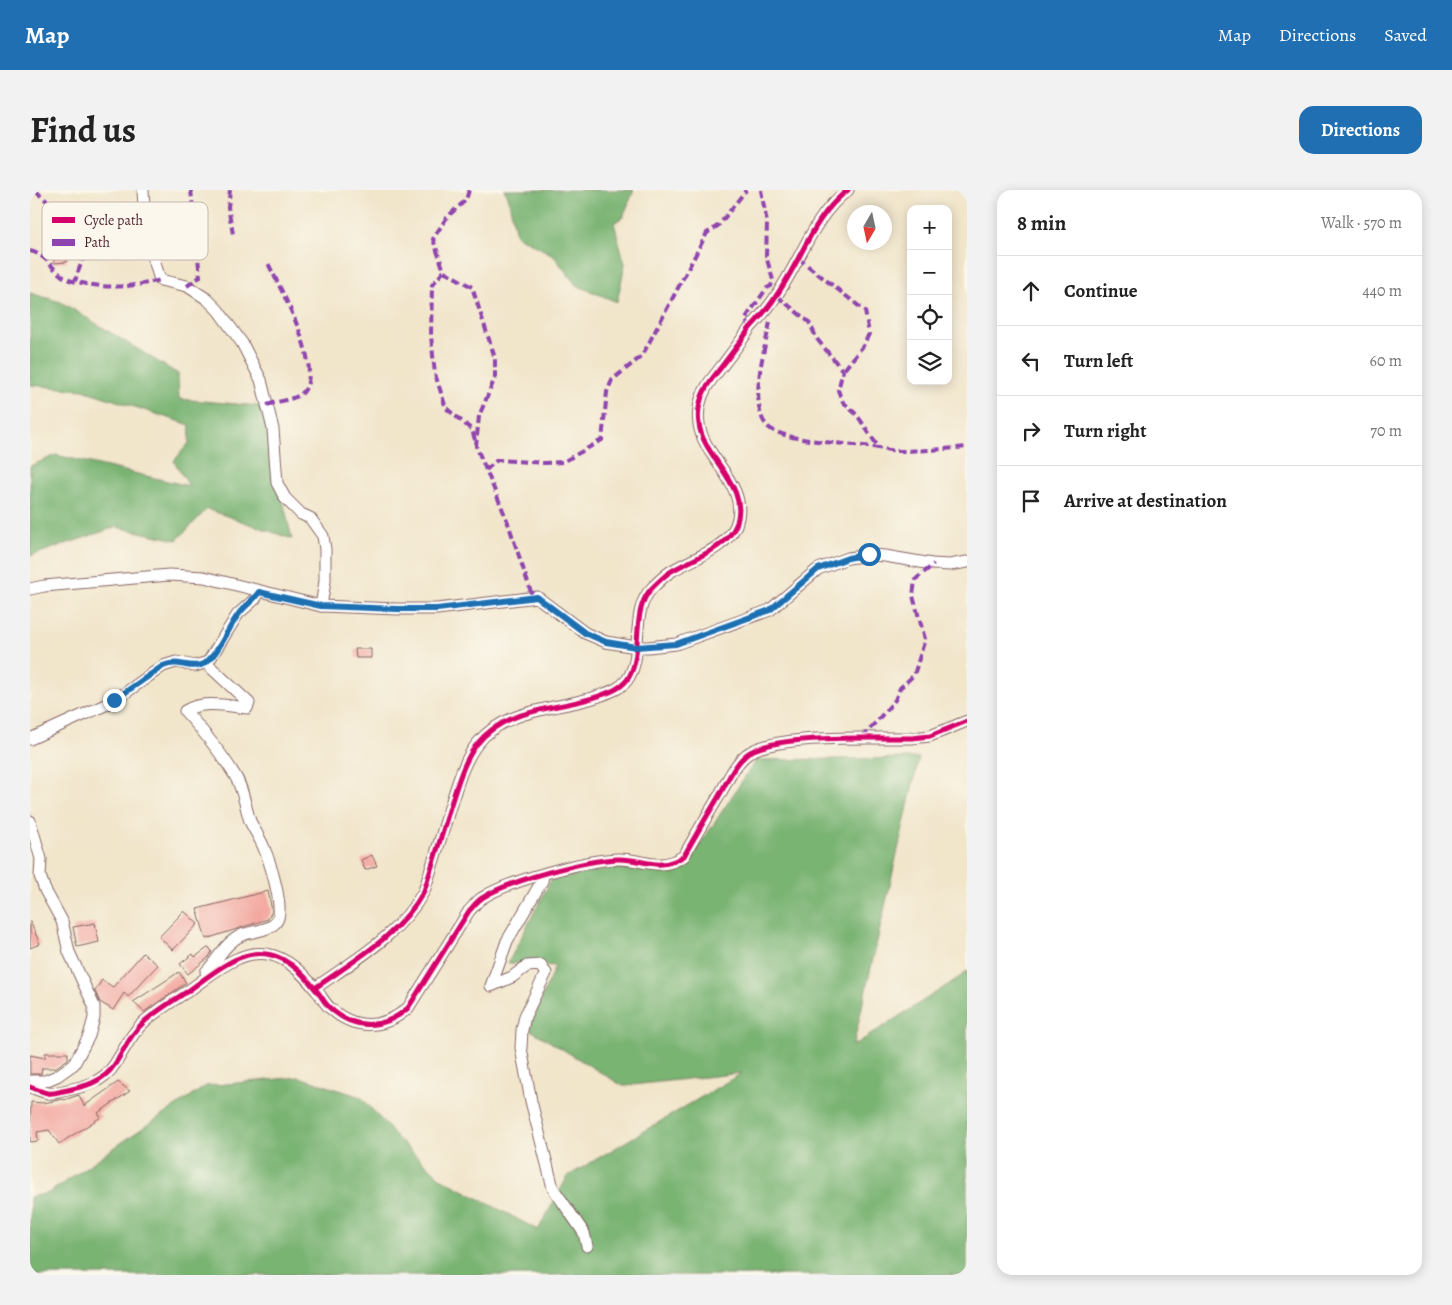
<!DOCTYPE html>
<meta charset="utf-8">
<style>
:root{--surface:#fff;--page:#f2f2f2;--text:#222;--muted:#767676;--line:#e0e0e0;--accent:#1f6fb2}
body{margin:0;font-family:Alegreya,serif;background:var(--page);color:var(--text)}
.controls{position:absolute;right:15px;top:15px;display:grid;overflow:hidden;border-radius:10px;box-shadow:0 2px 12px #0003}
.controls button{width:45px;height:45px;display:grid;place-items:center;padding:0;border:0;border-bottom:1px solid var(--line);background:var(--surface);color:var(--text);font:25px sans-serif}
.compass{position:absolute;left:817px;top:15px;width:45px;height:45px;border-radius:50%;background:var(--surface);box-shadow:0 2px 12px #0003;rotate:189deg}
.stop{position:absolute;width:15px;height:15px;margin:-11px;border:4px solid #1f6fb2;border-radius:50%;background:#fff}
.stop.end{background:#1f6fb2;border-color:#fff;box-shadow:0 1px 5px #0008}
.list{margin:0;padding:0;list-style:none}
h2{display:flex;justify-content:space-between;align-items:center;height:65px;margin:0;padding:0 20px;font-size:21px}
h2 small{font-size:16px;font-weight:400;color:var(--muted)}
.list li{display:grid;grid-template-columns:32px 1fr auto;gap:15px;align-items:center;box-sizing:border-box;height:70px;padding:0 20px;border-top:1px solid var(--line)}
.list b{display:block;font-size:19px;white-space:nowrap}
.list em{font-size:16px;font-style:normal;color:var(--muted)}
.icon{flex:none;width:28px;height:28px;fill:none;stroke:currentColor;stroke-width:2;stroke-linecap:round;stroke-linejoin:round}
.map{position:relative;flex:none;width:937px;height:1085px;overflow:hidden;border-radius:15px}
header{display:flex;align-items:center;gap:30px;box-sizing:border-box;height:70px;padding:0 25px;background:var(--accent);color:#fff}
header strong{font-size:24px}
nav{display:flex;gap:28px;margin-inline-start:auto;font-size:18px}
.intro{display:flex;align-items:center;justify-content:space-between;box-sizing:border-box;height:120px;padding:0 30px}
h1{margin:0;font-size:35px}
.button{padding:12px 22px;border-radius:15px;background:var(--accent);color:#fff;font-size:18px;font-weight:700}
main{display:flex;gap:30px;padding:0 30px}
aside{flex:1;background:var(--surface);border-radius:15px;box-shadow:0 2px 12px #0003}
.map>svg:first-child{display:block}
.forest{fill:#7ab473;stroke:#626a4f}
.building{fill:#f3a9a1}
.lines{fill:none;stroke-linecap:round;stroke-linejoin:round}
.street-casing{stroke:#846463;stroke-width:13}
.street{stroke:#fff;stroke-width:11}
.quiet{stroke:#8e44ad;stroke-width:4;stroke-dasharray:8 4;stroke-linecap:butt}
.cycleway-casing{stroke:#fbf7ec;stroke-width:8}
.cycleway{stroke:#d6006c;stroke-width:5}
.route{stroke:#1f6fb2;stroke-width:6}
.key{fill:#fbf7ec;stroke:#c6b6b2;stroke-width:1}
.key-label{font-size:14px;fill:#4a1f2b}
</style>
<header>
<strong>Map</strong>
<nav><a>Map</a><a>Directions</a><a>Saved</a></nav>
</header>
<div class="intro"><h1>Find us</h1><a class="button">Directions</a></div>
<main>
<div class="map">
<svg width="937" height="1085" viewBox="0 0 937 1085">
<rect width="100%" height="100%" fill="#fbf7ec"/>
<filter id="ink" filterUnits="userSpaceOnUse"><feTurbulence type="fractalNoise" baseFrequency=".02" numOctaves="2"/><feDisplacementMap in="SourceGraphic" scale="10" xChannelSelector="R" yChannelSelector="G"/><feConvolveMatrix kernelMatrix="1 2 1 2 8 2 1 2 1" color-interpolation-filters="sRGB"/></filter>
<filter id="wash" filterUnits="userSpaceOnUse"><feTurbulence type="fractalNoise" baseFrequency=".0096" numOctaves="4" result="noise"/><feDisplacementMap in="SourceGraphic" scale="20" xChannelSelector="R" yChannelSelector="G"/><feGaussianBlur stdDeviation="1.12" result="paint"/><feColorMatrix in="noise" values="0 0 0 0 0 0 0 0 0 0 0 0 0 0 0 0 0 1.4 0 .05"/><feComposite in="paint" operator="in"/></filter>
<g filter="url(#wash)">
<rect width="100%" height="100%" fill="#f1e5ca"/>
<!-- forest -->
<g class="forest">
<polygon points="474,0 604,0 593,27 584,33 595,74 587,112 546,95 523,65 486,45 478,6"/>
<polygon points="0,103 31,112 148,184 149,209 229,216 236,238 262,349 177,319 147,350 86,337 0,366 0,276 26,265 159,296 144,271 159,253 160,235 53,200 0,195"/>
<polygon points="889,568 823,856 930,787 937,781 937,1085 0,1085 0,1007 19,1003 104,944 176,896 269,887 331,907 370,951 412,989 508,1040 538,986 712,883 593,896 499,839 525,776 478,773 521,690 583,678 654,679 726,570"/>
</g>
<g id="blocks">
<!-- building -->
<g class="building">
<polygon points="37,61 37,72 24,73 23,62"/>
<polygon points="325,459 341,459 341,468 326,468"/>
<polygon points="342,665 347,676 335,680 331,670"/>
<polygon points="238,701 242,721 238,729 176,749 167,719"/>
<polygon points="154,721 168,734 143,760 129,747"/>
<polygon points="0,731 10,754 0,758"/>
<polygon points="65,733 69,752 47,757 43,737"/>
<polygon points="179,757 182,762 178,768 158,784 150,774 163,764 165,767"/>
<polygon points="113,763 128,775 123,780 98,807 94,803 83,820 70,812 65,801 72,790 83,797"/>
<polygon points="149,782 156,793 114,822 103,812"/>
<polygon points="15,863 38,863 38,869 25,878 12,878 11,884 0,884 0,865 15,868"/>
<polygon points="88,892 100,901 68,923 71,927 29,954 19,940 7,942 8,951 0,952 1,912 14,913 33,909 34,910 49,905 54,916"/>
</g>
</g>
</g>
<g filter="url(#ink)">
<use href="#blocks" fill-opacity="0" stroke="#846463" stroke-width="1"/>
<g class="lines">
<defs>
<g id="street">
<polyline points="113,0 115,39 130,90 157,96 177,109 188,120 212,153 231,190 243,239 247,293 255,308 271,324 280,328 293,346 295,359 295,391 291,416"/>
<polyline points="0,399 14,396 139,385 174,387 291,416 367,419 407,419 507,407 555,443 576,452 606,457 618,457 646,454 740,420 788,379 818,368 839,365 855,366 902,374 920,375 937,372"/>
<polyline points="0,549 84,511 133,476 146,472 165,476 178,472 208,424 225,409 229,402"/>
<polyline points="0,631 11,669 10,686 15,700 32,731 39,762 64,816 64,828 59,846 44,874 27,886 15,891 0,891"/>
<polyline points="513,685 512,691 477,751 461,796 482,787 497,776 511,775 511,777 516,783 495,826 492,840 491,858 501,911 523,998 554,1043 557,1056"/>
<path d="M 176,782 C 188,770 195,752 212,745 C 223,741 245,740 248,728 C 253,714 240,672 234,658 C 230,648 224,640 220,631 C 215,616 213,597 204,584 C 190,561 173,541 155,521 C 172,510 198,516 217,518 L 219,513 L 176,473"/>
<path d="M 285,798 C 325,770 370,745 394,701 C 403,673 412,645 420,617 C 427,596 433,572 447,554 C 476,517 529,520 569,506 C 580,502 590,499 597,490 C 615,466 599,421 622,398 C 627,393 634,386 640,382 C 660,369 696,360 706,335 C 721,296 673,268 669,234 C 667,222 670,208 676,198 C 680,190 687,183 692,176 C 702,163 711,151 720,138 C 729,128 739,118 746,106 C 772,70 782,27 818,0"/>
<path d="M 0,897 C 6,899 12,902 18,903 C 23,904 28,902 33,901 C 53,897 73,893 85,874 C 95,859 101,843 115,831 C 128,820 144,810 158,801 C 175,789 191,775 209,768 C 242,754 267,775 286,800 C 291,805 294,813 300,818 C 324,840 353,840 378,818 L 439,721 C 443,717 447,711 452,708 C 478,691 556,670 587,669 C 614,668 627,683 654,666 C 665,646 677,626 689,606 C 697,592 704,575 716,565 C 741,543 846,549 882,548 L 900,546 L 937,531"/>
</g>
</defs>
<!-- street casing -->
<use href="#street" class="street-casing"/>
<!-- street -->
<use href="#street" class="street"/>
<!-- quiet -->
<g class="quiet">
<path d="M 6,0 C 14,12 23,13 33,22 C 44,31 50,47 56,59 L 45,91"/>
<polyline points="200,0 198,17 203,44"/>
<polyline points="439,0 436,10 417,27 403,49 414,81 442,97 465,168 465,188 449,226 446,256 477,330 503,408"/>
<path d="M 0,61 C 18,65 22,81 37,89 C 41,91 47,92 52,93 C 78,99 104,97 130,90"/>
<polyline points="768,68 835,121 839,144 833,156 813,181"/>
<polyline points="414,81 402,95 401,146 405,184 416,218 442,240 445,250"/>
<polyline points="157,96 170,87 161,0"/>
<polyline points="747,106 779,132 787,149 813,181 808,200 812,211 827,225 849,258"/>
<path d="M 740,132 C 735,158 718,214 737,236 C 751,251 813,253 834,256 C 845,257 857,260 868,261 C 891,261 914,259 937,257"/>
<polyline points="721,138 715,129 737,98 741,96 743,90 736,66 737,33 731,0"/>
<path d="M 237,215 C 245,212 264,209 270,205 C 299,184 249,97 238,73"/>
<polyline points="456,280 467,270 514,273 533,272 572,250 577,202 582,190 612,166 677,43 689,35 716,0"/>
<polyline points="832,548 865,510 870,498 884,485 895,449 883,406 885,390 904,374"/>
</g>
<defs>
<g id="cycleway">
<path d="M 285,798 C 325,770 370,745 394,701 C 403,673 412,645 420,617 C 427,596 433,572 447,554 C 476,517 529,520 569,506 C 580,502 590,499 597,490 C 615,466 599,421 622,398 C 627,393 634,386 640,382 C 660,369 696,360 706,335 C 721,296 673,268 669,234 C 667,222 670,208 676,198 C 680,190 687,183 692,176 C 702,163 711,151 720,138 C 729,128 739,118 746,106 C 772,70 782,27 818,0"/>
<path d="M 0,897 C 6,899 12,902 18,903 C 23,904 28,902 33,901 C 53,897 73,893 85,874 C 95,859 101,843 115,831 C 128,820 144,810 158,801 C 175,789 191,775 209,768 C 242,754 267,775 286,800 C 291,805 294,813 300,818 C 324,840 353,840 378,818 L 439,721 C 443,717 447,711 452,708 C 478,691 556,670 587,669 C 614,668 627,683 654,666 C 665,646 677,626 689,606 C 697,592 704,575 716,565 C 741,543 846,549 882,548 L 900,546 L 937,531"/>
</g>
</defs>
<!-- cycleway casing -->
<use href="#cycleway" class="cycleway-casing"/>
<!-- cycleway -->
<use href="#cycleway" class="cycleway"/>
</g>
</g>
<g class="lines" filter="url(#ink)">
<!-- route -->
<path class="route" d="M 84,510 L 133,476 C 149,469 157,479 171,475 C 186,470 198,438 208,425 C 214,416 223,411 229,402 L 291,416 L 367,419 L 407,419 L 507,407 L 555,443 L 576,452 L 606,457 L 646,454 L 740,420 L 788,379 L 818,368 L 839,364"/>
</g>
<!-- legend -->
<rect x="12" y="12" width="166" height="58" rx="8" class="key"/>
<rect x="22" y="27" width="23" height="6" fill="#d6006c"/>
<rect x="22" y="49" width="23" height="7" fill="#8e44ad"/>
<g class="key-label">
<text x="54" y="35">Cycle path</text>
<text x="54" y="57">Path</text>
</g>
</svg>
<div class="controls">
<button>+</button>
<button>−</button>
<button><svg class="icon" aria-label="locate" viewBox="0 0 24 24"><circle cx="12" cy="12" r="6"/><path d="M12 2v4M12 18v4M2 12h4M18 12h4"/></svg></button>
<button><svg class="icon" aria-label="layers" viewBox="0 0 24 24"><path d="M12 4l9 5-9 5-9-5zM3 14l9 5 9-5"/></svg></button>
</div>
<svg class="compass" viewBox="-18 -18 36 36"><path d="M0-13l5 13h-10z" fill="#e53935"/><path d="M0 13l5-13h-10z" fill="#767676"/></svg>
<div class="stop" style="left:839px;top:364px"></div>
<div class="stop end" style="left:84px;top:510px"></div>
</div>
<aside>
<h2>8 min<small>Walk · 570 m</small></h2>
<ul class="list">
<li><svg class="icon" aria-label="ahead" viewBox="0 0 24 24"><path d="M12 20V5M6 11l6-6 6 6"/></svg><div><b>Continue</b></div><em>440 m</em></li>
<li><svg class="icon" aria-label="left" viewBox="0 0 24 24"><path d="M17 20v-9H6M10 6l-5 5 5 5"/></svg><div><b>Turn left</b></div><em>60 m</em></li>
<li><svg class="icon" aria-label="right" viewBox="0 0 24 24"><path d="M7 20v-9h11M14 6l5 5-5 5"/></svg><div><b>Turn right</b></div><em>70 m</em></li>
<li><svg class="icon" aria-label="arrive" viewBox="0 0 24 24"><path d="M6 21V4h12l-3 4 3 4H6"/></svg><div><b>Arrive at destination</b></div></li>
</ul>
</aside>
</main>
